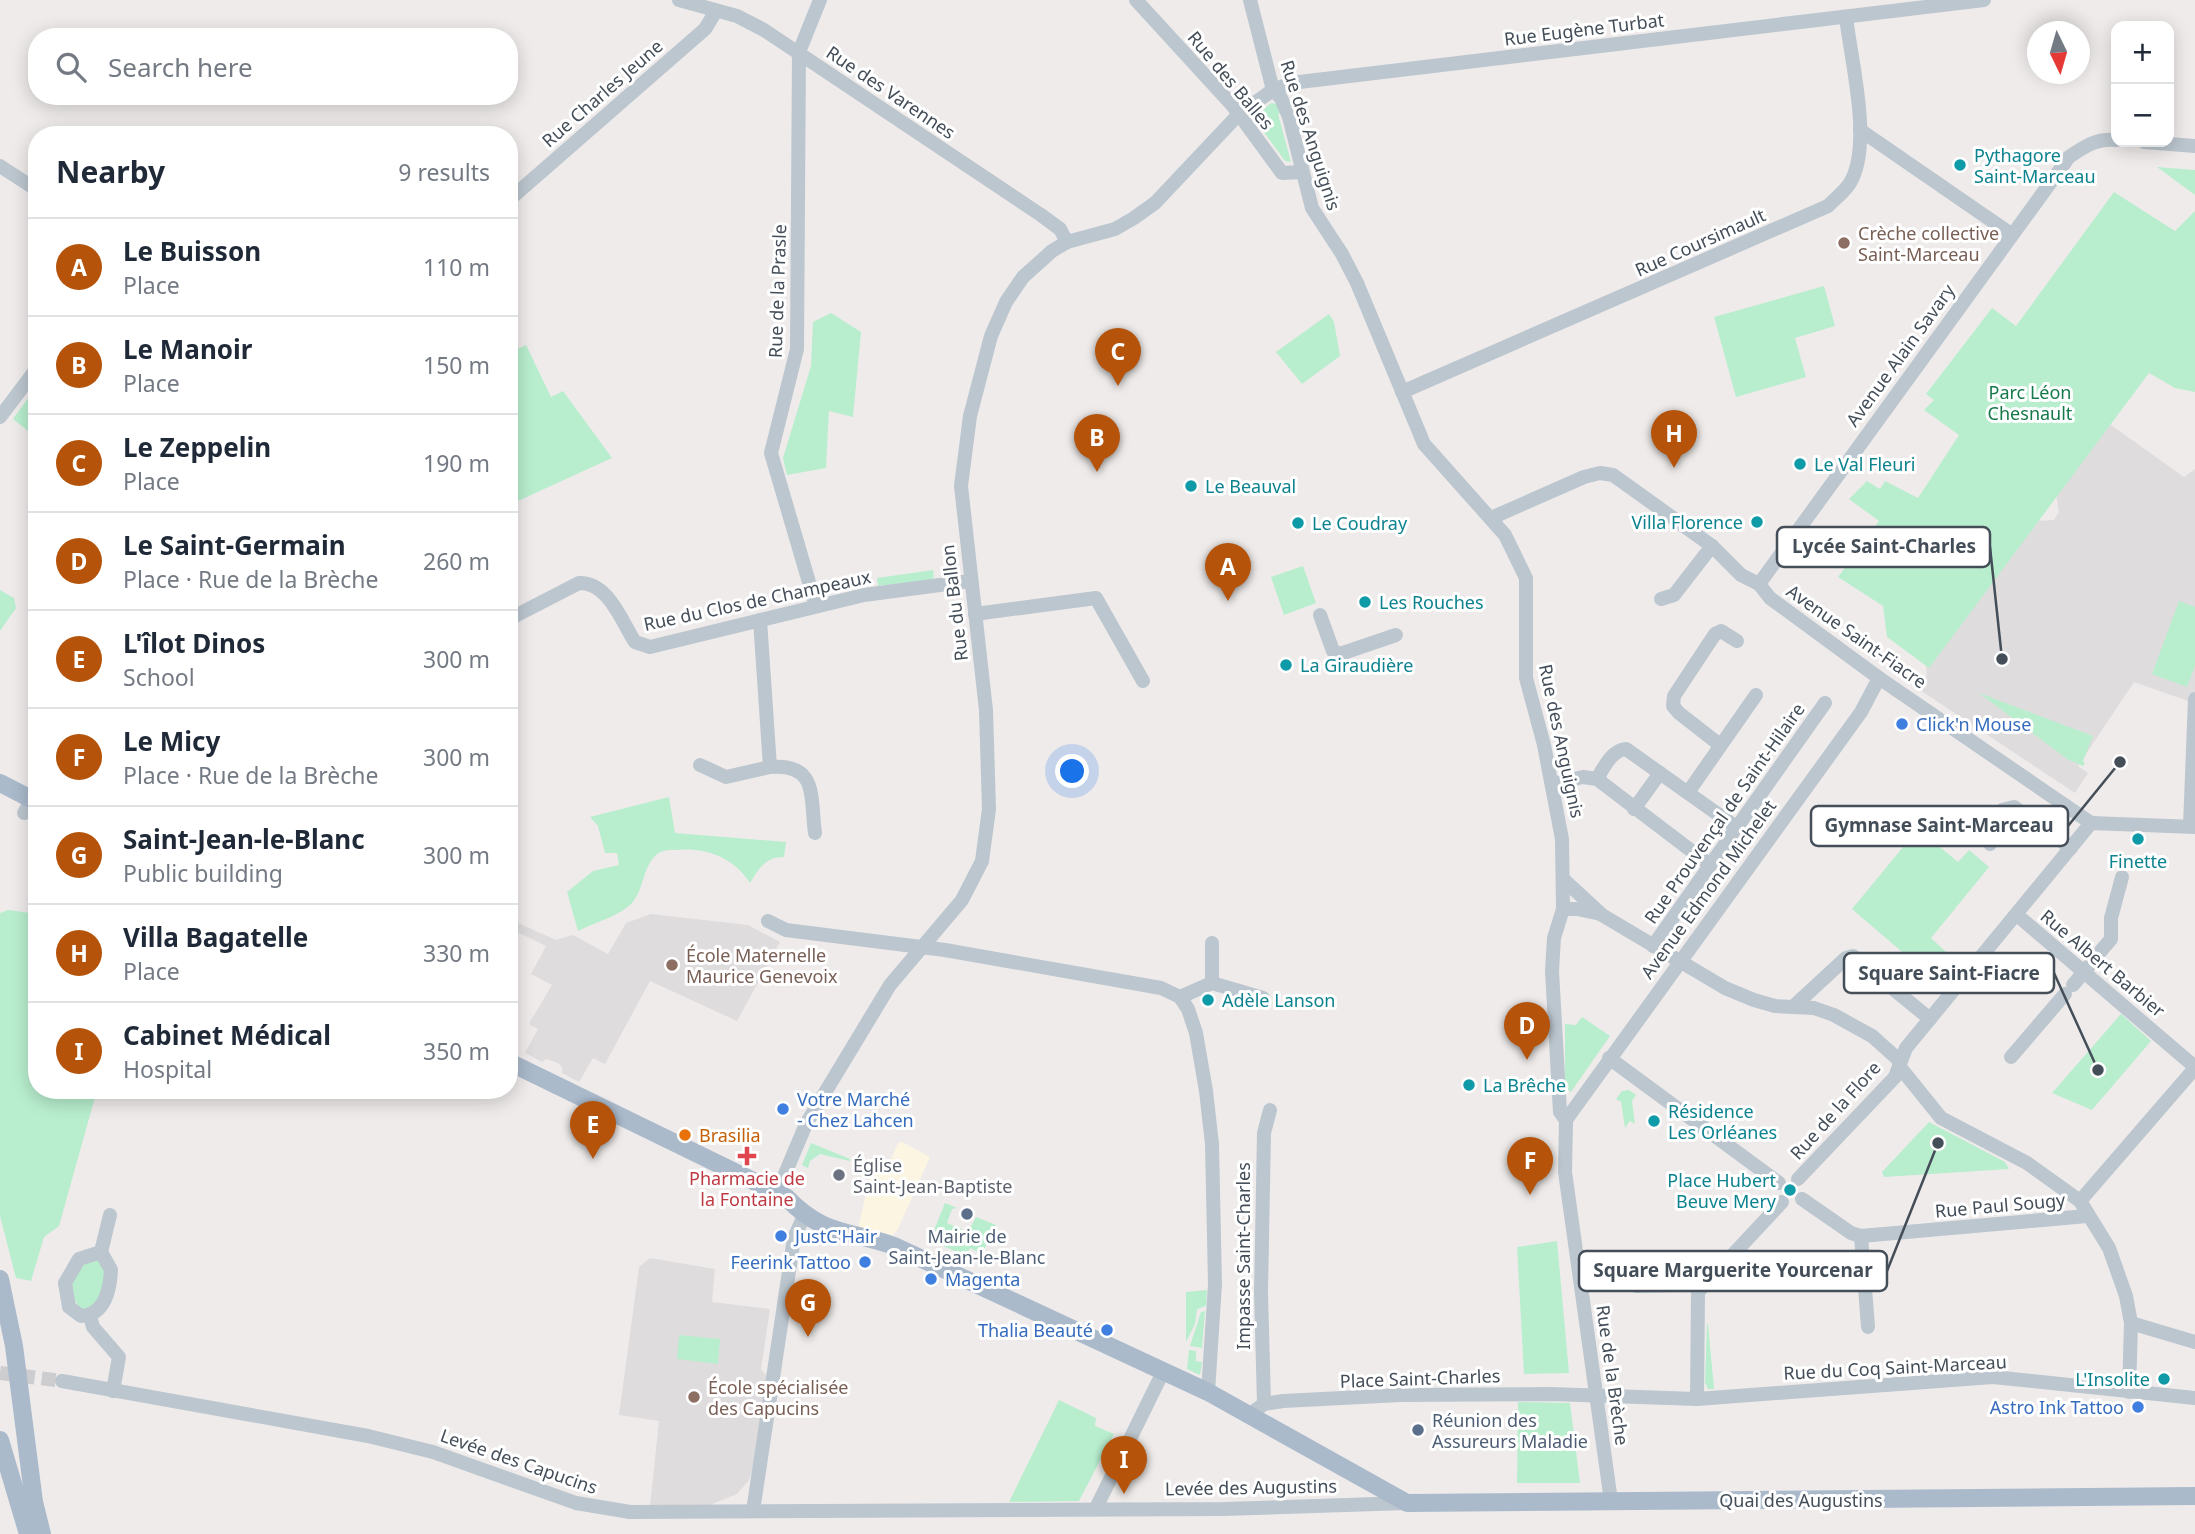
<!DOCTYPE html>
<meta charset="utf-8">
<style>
:root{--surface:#fff;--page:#f2f2f3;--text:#1f2937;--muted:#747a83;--line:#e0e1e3;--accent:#b45309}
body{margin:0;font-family:"Noto Sans",sans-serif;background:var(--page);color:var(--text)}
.controls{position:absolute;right:21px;top:21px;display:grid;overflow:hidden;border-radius:14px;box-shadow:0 4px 18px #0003}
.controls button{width:63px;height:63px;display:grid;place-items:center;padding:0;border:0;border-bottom:2px solid var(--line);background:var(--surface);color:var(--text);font:35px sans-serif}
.compass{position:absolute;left:2027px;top:21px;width:63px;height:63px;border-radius:50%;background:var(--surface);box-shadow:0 4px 18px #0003;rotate:175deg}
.you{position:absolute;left:1073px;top:772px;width:24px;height:24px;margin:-18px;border:5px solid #fff;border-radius:50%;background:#1a73e8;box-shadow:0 0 0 10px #1a73e833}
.badge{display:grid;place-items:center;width:46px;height:46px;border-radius:50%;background:var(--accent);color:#fff;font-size:23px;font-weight:700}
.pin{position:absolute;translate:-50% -58px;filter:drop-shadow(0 2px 4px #0008)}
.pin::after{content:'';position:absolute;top:37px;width:24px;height:21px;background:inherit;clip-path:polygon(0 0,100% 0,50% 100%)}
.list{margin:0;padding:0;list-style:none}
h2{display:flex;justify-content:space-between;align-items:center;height:91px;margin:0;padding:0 28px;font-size:30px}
h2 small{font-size:23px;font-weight:400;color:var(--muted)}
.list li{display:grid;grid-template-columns:46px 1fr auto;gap:21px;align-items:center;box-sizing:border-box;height:98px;padding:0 28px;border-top:2px solid var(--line)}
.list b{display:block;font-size:26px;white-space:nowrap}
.list p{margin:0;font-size:23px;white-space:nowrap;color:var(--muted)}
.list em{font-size:23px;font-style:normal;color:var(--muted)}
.icon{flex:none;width:38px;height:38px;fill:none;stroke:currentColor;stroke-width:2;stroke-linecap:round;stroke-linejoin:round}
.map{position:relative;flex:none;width:2195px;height:1534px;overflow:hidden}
.search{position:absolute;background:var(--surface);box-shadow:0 4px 18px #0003;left:28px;top:28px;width:490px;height:77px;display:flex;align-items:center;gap:18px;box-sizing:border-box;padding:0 24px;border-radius:28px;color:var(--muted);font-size:26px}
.panel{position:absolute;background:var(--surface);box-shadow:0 4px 18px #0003;left:28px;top:126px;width:490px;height:973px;border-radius:28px}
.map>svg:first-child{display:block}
.commercial{fill:#fbf5e2}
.education{fill:#dfdcdd}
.green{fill:#b8eece}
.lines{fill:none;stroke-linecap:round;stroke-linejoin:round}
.minor-tunnel{stroke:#cdccce;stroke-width:14;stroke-dasharray:14 7;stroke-linecap:butt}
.minor{stroke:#bcc6ce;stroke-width:14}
.major{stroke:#aabacb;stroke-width:18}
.major-bridge{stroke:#aabacb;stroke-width:18}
.culture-dot{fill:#0f9aa8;stroke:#fff;stroke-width:2.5}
.education-dot{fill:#8d6e63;stroke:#fff;stroke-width:2.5}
.shop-dot{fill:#3f7fe0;stroke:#fff;stroke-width:2.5}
.food-dot{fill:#e8710a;stroke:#fff;stroke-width:2.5}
.health-dot{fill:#e0444e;stroke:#fff;stroke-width:2.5}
.worship-dot{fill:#6b7280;stroke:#fff;stroke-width:2.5}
.service-dot{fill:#5c6f8a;stroke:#fff;stroke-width:2.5}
.labels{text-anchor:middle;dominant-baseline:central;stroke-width:6;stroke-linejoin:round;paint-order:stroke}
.street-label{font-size:18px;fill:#444e59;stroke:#fff}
.culture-label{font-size:18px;fill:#0d838f;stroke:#fff;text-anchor:start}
.education-label{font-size:18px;fill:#785e54;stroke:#fff;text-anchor:start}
.park-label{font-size:18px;fill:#15794a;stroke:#fff}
.shop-label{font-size:18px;fill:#366cbe;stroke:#fff;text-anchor:start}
.food-label{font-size:18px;fill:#c56008;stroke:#fff;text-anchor:start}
.worship-label{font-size:18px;fill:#5b616d;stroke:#fff;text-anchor:start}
.health-label{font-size:18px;fill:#be3a42;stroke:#fff}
.service-label{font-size:18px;fill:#4e5e75;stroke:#fff}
.leader{fill:none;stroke:#444e59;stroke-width:2.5}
.callout-dot{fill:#444e59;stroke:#fff;stroke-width:2.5}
.callout{fill:#fff;stroke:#444e59;stroke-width:2.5}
.callout-label{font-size:19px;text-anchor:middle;font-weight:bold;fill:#444e59}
</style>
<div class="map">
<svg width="2195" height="1534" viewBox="0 0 2195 1534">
<rect width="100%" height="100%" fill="#efebeb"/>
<!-- commercial -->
<polygon class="commercial" points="902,1142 930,1157 898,1229 893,1235 858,1228 873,1165 877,1167 879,1161 889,1164 898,1143"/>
<!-- education -->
<g class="education">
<polygon points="2104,420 2184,477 2195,469 2195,694 2188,695 2188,701 2134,682 2078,766 2088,773 2075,793 1917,688 1927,675 1926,665 2036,521 2054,520 2059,512 2055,488"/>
<polygon points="651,914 748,925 780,942 737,1021 650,981 605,1064 593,1058 579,1082 562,1073 562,1067 558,1063 546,1059 542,1062 525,1053 538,1029 530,1025 530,1022 552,985 531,974 546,946 509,928 509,919 556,940 573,935 608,954 626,923"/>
<polygon points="650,1258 715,1269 712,1302 770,1309 761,1369 769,1379 758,1451 749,1480 737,1494 710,1505 650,1506 659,1421 619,1415 639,1267"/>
</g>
<!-- green -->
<g class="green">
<polygon points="1271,103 1279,104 1282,112 1278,114 1291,162 1285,161 1255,120 1255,112 1260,112"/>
<polygon points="2157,167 2195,170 2195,195"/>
<polygon points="2114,192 2175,231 2195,211 2195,392 2175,388 2149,373 1929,668 1887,637 1883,606 1838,577 1879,521 1849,499 1867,481 1880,489 1885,481 1918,498 1959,435 1924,410 1934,400 1926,394 1992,308 2016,326"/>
<polygon points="1824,286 1835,326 1795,338 1806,377 1736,397 1714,317"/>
<polygon points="831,313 861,332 853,417 829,411 826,468 787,475 783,458 811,366 813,322"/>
<polygon points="1329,314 1334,322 1340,356 1302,384 1276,352"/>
<polygon points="526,345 551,397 563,391 612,458 509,505 509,353"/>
<polygon points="37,386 37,438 13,419"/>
<polygon points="1303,566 1316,603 1284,615 1271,577"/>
<polygon points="933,570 934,577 931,580 878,586 877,578"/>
<polygon points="0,590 14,598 16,608 0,631"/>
<polygon points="2179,601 2195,607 2195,666 2187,687 2152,674"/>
<polygon points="1979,693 2093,736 2083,761 2085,763 2083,766 2067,759"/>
<path d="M 669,797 L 675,833 L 786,842 L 784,857 C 767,856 758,869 750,883 C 733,857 706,847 675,850 C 668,850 661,850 655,856 C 642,869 644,891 631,904 C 619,916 594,923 578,931 L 567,892 L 593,871 L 619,865 L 617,853 L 605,853 L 598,826 L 590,817 Z"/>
<polygon points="1918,829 1958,862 1969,850 1989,867 1931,938 1946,952 1929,975 1852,909"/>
<polygon points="8,910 31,913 37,917 37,1090 97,1090 59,1226 44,1237 31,1281 16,1278 0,1216 0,913"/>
<polygon points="2121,1014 2151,1041 2092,1110 2052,1093"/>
<polygon points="1582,1017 1610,1036 1571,1092 1565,1087 1565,1024 1576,1025"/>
<polygon points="1629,1090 1636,1095 1632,1101 1635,1124 1630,1121 1625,1128 1621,1102 1616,1099 1622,1091"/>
<polygon points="1929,1122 2005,1162 2009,1169 1884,1177 1882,1172"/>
<polygon points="811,1143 850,1159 850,1161 820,1154 810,1161 808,1168 802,1165"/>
<polygon points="945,1203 957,1208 952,1209 947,1223 968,1232 976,1217 996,1225 982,1254 970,1248 966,1256 930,1240"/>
<polygon points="1557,1241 1569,1373 1524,1374 1517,1247"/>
<path d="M 99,1258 C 111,1277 102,1292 92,1310 L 82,1310 C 69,1296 70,1284 77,1267 Z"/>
<polygon points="1207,1290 1206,1306 1197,1309 1195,1324 1186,1342 1186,1292"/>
<polygon points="1205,1311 1202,1348 1190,1346 1201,1312"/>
<polygon points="1707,1324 1708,1324 1714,1389 1708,1389 1705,1382"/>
<polygon points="679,1335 720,1339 718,1364 677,1359"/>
<polygon points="1189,1350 1196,1351 1196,1361 1202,1362 1200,1375 1187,1369"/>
<polygon points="1059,1400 1096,1418 1095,1426 1114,1434 1079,1501 1009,1502"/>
<polygon points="1518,1402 1570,1403 1580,1483 1517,1483"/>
</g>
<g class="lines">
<!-- minor-tunnel -->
<polyline class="minor-tunnel" points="0,1373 62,1381"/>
<!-- minor -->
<g class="minor">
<polyline points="679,0 737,16 764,30 1041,215 1060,229 1067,242"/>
<polyline points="1136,0 1233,106 1282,173 1301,172"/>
<polyline points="1250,0 1273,90 1281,98 1289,117 1312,208 1342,254 1357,283 1424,444 1505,535 1526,578 1526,678 1544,745 1562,839 1563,909 1554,938 1552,971 1560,1112 1566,1120 1565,1172 1611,1501"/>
<polyline points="1860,130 2011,234"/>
<polyline points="2144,142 2195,146"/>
<polyline points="0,166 37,190"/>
<polyline points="509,200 705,29 716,11"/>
<path d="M 1402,392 L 1828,206 C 1835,199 1845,191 1850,183 C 1873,144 1851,61 1846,17"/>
<polyline points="0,417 37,368"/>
<polyline points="1491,518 1584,477 1600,473 1613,475 1712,546 1741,575 1759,584 1770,598 1879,678 2091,823"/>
<path d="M 1759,584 L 2069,157 C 2085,146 2097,138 2116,140"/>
<polyline points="1661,599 1674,595 1712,546"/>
<polyline points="816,606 771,453 797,349 799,52 820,0"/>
<polyline points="975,614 1096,598 1143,681"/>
<polyline points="1320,615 1333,651 1340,654 1396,635"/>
<path d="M 509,619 L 579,583 C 608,582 621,620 635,642 L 650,647 L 864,595 L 970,581"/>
<polyline points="1720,745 1679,713 1673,706 1674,696 1715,634 1721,631 1737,641"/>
<polyline points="700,765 726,777 770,767 760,620"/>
<path d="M 770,767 C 818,763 810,796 815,833"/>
<path d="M 1597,779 C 1604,767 1612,750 1626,749 L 1736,827"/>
<polyline points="1552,784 1583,777 1597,779 1710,865"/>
<polyline points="1689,791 1756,695"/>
<polyline points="1634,809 1660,773"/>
<polyline points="24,813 37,791"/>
<polyline points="2190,826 2195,699"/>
<polyline points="1990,844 1986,830 2002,810 2014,807 2071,848"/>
<polyline points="1564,880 1602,915 1725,988 1754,1000 1775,1006 1814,1008 1834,1015 1872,1036 1900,1061"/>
<polyline points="1563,909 1577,909 1601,914"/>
<polyline points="2017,915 2195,1067"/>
<polyline points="768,921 786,930 945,950 1161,988 1180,997 1188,1009 1196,1033 1206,1091 1212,1144 1215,1284 1208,1392"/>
<polyline points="1212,943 1212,983"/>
<polyline points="1653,946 1825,703"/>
<polyline points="2100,952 2111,939 2111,918 2122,877"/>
<polyline points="2073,985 2093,961"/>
<polyline points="1180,997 1212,983 1263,998"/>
<polyline points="1794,1006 1846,958 1853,956 1930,1019"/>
<polyline points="2011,1057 2065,994"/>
<polyline points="1609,1058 1779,1183"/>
<polyline points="1899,1066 1941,1118 2027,1163 2080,1201 2109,1248 2126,1296 2131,1323 2129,1392"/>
<polyline points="1566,1120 1861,712 1879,678"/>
<polyline points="1798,1179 1895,1077 1906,1048 2091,823 2195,827"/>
<polyline points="777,1193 806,1124 890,985 962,900 982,861 989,809 986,710 961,486 970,416 991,336 1006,302 1023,277 1052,251 1067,242 1115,229 1134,218 1155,203 1239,114 1273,90 1291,83 1984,0"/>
<polyline points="1802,1199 1851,1233 1861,1236 2087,1216"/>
<polyline points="2080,1201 2195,1068"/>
<polyline points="1861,1236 1868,1327"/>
<path d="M 101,1252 L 111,1270 C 110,1290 105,1315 81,1316 L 69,1307 L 65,1283 L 79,1259 Z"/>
<polyline points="101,1252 110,1215"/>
<polyline points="1636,1286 1694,1285 1701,1288"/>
<polyline points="90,1316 93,1327 119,1357 113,1391"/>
<polyline points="2131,1323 2195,1342"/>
<polyline points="62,1381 368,1436 433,1452 576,1503 630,1512 1224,1509 1407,1503"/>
<polyline points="1697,1399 1698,1292 1782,1202"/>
<polyline points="1264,1404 1261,1292 1264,1133 1270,1110"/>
<polyline points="1249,1415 1264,1404 1283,1401 1401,1395 1551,1394 1697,1399 1993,1377 2195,1398"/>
<polyline points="1096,1508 1163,1372"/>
<polyline points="753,1511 794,1238 804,1216"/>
</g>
<!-- major -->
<g class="major">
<polyline points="0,783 37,802"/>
<path d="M 509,1062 L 786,1197 C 823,1236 848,1230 894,1246 L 1208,1392 L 1407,1503 L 2195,1496"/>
<polyline points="0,1440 28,1534"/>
<polyline points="34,1502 42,1534"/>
</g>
<!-- major-bridge -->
<polyline class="major-bridge" points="0,1279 14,1346 34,1502"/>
</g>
<!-- markers -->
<g class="culture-dot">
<circle cx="1960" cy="165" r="7"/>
<circle cx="1800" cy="464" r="7"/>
<circle cx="1191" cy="486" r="7"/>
<circle cx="1757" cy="522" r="7"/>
<circle cx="1298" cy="523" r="7"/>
<circle cx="1365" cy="602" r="7"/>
<circle cx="1286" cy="665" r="7"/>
<circle cx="2138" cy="839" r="7"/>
<circle cx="1208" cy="1000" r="7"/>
<circle cx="1469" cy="1085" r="7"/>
<circle cx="1654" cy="1121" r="7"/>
<circle cx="1790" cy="1190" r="7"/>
<circle cx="2164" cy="1379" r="7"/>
</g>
<g class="education-dot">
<circle cx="1844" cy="243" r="7"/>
<circle cx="672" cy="965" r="7"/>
<circle cx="694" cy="1397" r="7"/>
</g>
<g class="shop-dot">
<circle cx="1902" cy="724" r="7"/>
<circle cx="783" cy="1109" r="7"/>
<circle cx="781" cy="1236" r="7"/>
<circle cx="865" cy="1262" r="7"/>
<circle cx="931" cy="1279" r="7"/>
<circle cx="1107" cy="1330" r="7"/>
<circle cx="2138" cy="1407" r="7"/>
</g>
<circle class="food-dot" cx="685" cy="1135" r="7"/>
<path class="health-dot" d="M743.5 1145.5h7v7h7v7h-7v7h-7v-7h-7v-7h7z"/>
<circle class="worship-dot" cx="839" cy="1175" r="7"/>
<g class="service-dot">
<circle cx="967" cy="1214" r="7"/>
<circle cx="1418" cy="1430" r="7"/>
</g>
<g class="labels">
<!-- street labels -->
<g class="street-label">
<text transform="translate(1584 29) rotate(-7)">Rue Eugène Turbat</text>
<text transform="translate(1231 80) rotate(50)">Rue des Balles</text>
<text transform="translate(891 92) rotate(34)">Rue des Varennes</text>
<text transform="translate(602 93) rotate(-41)">Rue Charles Jeune</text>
<text transform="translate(1311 135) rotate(72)">Rue des Anguignis</text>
<text transform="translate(1700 242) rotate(-24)">Rue Coursimault</text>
<text transform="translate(777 291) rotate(-88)">Rue de la Prasle</text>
<text transform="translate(1900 355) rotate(-54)">Avenue Alain Savary</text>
<text transform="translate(757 600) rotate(-12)">Rue du Clos de Champeaux</text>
<text transform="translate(954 603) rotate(-97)">Rue du Ballon</text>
<text transform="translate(1857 636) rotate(35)">Avenue Saint-Fiacre</text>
<text transform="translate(1562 741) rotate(78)">Rue des Anguignis</text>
<text transform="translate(1724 813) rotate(-55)">Rue Prouvençal de Saint-Hilaire</text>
<text transform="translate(1708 889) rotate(-54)">Avenue Edmond Michelet</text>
<text transform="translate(2103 963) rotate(40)">Rue Albert Barbier</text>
<text transform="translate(1835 1110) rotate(-48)">Rue de la Flore</text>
<text transform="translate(2000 1205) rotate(-5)">Rue Paul Sougy</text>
<text transform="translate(1243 1256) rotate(-90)">Impasse Saint-Charles</text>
<text transform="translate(1895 1367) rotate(-3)">Rue du Coq Saint-Marceau</text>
<text transform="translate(1613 1375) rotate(82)">Rue de la Brèche</text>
<text transform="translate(1420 1378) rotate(-2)">Place Saint-Charles</text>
<text transform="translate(519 1461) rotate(19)">Levée des Capucins</text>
<text transform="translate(1251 1487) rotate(-1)">Levée des Augustins</text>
<text x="1801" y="1500">Quai des Augustins</text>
</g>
<!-- culture labels -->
<g class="culture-label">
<text x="1974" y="155">Pythagore<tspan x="1974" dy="21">Saint-Marceau</tspan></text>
<text x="1814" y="464">Le Val Fleuri</text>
<text x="1205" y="486">Le Beauval</text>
<text x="1743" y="522" text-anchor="end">Villa Florence</text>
<text x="1312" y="523">Le Coudray</text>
<text x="1379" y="602">Les Rouches</text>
<text x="1300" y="665">La Giraudière</text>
<text x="2138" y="861" text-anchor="middle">Finette</text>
<text x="1222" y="1000">Adèle Lanson</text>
<text x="1483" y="1085">La Brêche</text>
<text x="1668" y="1111">Résidence<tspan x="1668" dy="21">Les Orléanes</tspan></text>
<text x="1776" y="1180" text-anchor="end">Place Hubert<tspan x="1776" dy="21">Beuve Mery</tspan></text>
<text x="2150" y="1379" text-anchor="end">L'Insolite</text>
</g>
<!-- education labels -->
<g class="education-label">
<text x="1858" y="233">Crèche collective<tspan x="1858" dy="21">Saint-Marceau</tspan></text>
<text x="686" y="955">École Maternelle<tspan x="686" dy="21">Maurice Genevoix</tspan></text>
<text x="708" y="1387">École spécialisée<tspan x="708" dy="21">des Capucins</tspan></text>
</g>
<!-- park labels -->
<g class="park-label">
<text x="2030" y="392">Parc Léon<tspan x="2030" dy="21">Chesnault</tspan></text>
</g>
<!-- shop labels -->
<g class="shop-label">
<text x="1916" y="724">Click'n Mouse</text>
<text x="797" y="1099">Votre Marché<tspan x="797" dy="21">- Chez Lahcen</tspan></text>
<text x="795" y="1236">JustC'Hair</text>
<text x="851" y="1262" text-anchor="end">Feerink Tattoo</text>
<text x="945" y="1279">Magenta</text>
<text x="1093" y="1330" text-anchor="end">Thalia Beauté</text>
<text x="2124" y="1407" text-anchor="end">Astro Ink Tattoo</text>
</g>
<!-- food labels -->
<g class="food-label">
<text x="699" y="1135">Brasilia</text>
</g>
<!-- worship labels -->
<g class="worship-label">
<text x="853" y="1165">Église<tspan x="853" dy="21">Saint-Jean-Baptiste</tspan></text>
</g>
<!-- health labels -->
<g class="health-label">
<text x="747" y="1178">Pharmacie de<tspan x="747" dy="21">la Fontaine</tspan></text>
</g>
<!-- service labels -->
<g class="service-label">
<text x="967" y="1236">Mairie de<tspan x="967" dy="21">Saint-Jean-le-Blanc</tspan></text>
<text x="1432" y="1420" text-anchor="start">Réunion des<tspan x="1432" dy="21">Assureurs Maladie</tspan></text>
</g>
</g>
<!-- callouts -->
<path class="leader" d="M2002 659L1990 547M2120 762L2068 826M2098 1070L2054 973M1938 1143L1887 1271"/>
<g class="callout-dot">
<circle cx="2002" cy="659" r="7"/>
<circle cx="2120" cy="762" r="7"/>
<circle cx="2098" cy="1070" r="7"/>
<circle cx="1938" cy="1143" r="7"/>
</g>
<g class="callout">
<rect x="1777" y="527" width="213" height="40" rx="7"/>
<rect x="1811" y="806" width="257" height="40" rx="7"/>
<rect x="1844" y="953" width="210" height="40" rx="7"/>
<rect x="1579" y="1251" width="308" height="40" rx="7"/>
</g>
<g class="callout-label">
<text x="1884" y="553">Lycée Saint-Charles</text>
<text x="1939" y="832">Gymnase Saint-Marceau</text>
<text x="1949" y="980">Square Saint-Fiacre</text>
<text x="1733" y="1277">Square Marguerite Yourcenar</text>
</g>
</svg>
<div class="controls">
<button>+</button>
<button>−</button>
</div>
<svg class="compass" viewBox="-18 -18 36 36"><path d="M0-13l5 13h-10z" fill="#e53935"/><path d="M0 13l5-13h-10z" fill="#747a83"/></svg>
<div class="you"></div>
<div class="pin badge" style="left:1228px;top:601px">A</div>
<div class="pin badge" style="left:1097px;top:472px">B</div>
<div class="pin badge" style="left:1118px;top:386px">C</div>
<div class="pin badge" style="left:1527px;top:1060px">D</div>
<div class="pin badge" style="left:593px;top:1159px">E</div>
<div class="pin badge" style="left:1530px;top:1195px">F</div>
<div class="pin badge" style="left:808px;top:1337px">G</div>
<div class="pin badge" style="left:1674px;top:468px">H</div>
<div class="pin badge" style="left:1124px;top:1494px">I</div>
<div class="search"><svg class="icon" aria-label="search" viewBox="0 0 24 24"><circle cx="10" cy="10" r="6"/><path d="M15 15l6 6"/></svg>Search here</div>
<section class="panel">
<h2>Nearby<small>9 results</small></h2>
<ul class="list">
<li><span class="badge">A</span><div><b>Le Buisson</b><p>Place</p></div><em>110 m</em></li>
<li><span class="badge">B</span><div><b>Le Manoir</b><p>Place</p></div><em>150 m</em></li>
<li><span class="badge">C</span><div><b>Le Zeppelin</b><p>Place</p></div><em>190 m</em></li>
<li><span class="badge">D</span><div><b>Le Saint-Germain</b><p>Place · Rue de la Brèche</p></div><em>260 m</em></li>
<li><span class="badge">E</span><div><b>L'îlot Dinos</b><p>School</p></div><em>300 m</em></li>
<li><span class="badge">F</span><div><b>Le Micy</b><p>Place · Rue de la Brèche</p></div><em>300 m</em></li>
<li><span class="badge">G</span><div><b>Saint-Jean-le-Blanc</b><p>Public building</p></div><em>300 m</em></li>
<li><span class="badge">H</span><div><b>Villa Bagatelle</b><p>Place</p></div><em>330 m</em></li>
<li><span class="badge">I</span><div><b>Cabinet Médical</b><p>Hospital</p></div><em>350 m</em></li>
</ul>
</section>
</div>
